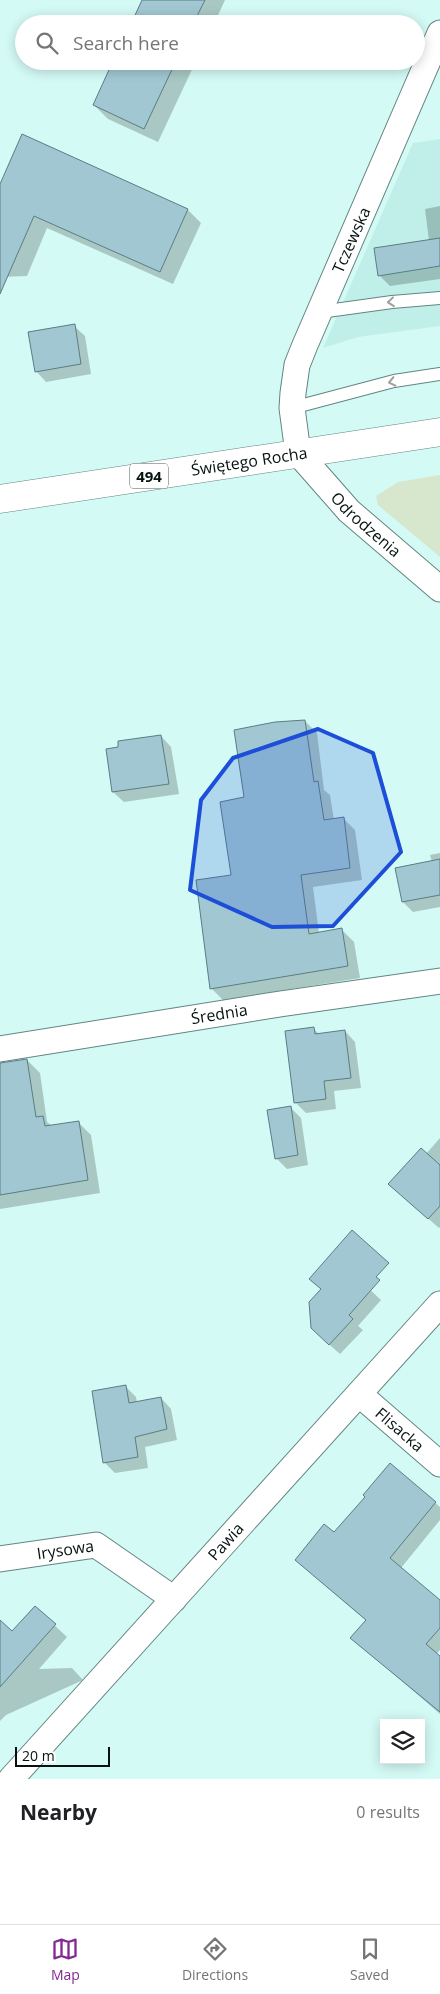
<!DOCTYPE html>
<meta charset="utf-8">
<style>
:root{--surface:#fff;--page:#f6f6f6;--text:#202124;--muted:#757577;--line:#e0e0e0;--accent:#852893}
body{margin:0;font-family:"Open Sans",sans-serif;background:var(--page);color:var(--text)}
.controls{position:absolute;right:15px;bottom:15px;display:grid;overflow:hidden;border-radius:0px;box-shadow:0 2px 12px #0003}
.controls button{width:45px;height:45px;display:grid;place-items:center;padding:0;border:0;border-bottom:1px solid var(--line);background:var(--surface);color:var(--text);font:25px sans-serif}
.scale{position:absolute;left:15px;bottom:12px;width:95px;box-sizing:border-box;padding-left:5px;border:2px solid #051211;border-top:0;font-size:14px;line-height:18px;white-space:nowrap;color:#051211;-webkit-text-stroke:4px #fefefe;paint-order:stroke}
.list{margin:0;padding:0;list-style:none}
h2{display:flex;justify-content:space-between;align-items:center;height:65px;margin:0;padding:0 20px;font-size:21px}
h2 small{font-size:16px;font-weight:400;color:var(--muted)}
.icon{flex:none;width:28px;height:28px;fill:none;stroke:currentColor;stroke-width:2;stroke-linecap:round;stroke-linejoin:round}
.map{position:relative;flex:none;width:440px;height:1779px;overflow:hidden}
.search{position:absolute;background:var(--surface);box-shadow:0 2px 12px #0003;left:15px;right:15px;top:15px;height:55px;display:flex;align-items:center;gap:12px;box-sizing:border-box;padding:0 18px;border-radius:28px;color:var(--muted);font-size:19px}
.sheet{height:145px;background:var(--surface)}
nav{display:flex;justify-content:space-around;align-items:center;box-sizing:border-box;height:70px;border-top:1px solid var(--line);background:var(--surface);font-size:14px;color:var(--muted)}
nav a{display:grid;justify-items:center;gap:2px}
nav .on{color:var(--accent)}
.map>svg:first-child{display:block}
.built{fill:#c0efea}
.green{fill:#d7e7ce}
.shadow{fill:#0003}
.building{fill:#a1c8d2;stroke:#5b7c84}
.lines{fill:none;stroke-linecap:round;stroke-linejoin:round}
.lane-casing{stroke:#638582;stroke-width:14}
.street-casing{stroke:#638582;stroke-width:27}
.primary-casing{stroke:#638582;stroke-width:29}
.lane{stroke:#fff;stroke-width:12}
.street{stroke:#fff;stroke-width:25}
.primary{stroke:#fff;stroke-width:28}
.oneway{stroke:#9ba0a0}
.marked{fill:#1d4ed8;fill-opacity:0.2;stroke:#1d4ed8;stroke-width:4;stroke-linejoin:round}
.labels{text-anchor:middle;dominant-baseline:central;stroke-width:4;stroke-linejoin:round;paint-order:stroke}
.shield{fill:#fefefe;stroke:#505958;stroke-width:1}
.shield-label{font-size:15px;font-weight:bold;fill:#051211}
.street-label{font-size:16px;fill:#051211;stroke:#fefefe}
</style>
<div class="map">
<svg width="440" height="1779" viewBox="0 0 440 1779">
<rect width="100%" height="100%" fill="#d4faf6"/>
<!-- built -->
<polygon class="built" points="440,139 440,326 358,337 323,348 413,143"/>
<!-- green -->
<polygon class="green" points="440,475 440,557 378,505 376,496 398,482"/>
<!-- shadow -->
<g class="shadow">
<polygon points="143,0 225,0 214,24 132,24"/>
<polygon points="115,61 196,61 158,142 108,119 94,105"/>
<polygon points="0,187 188,210 201,223 173,284 47,228 27,276 0,277"/>
<polygon points="440,206 440,279 390,286 380,276 429,241 425,209"/>
<polygon points="74,326 85,336 91,374 46,382 36,371"/>
<polygon points="305,721 317,733 324,790 330,795 334,820 343,818 355,830 362,880 313,887 319,933 342,930 354,942 360,978 223,1000 211,988 245,797"/>
<polygon points="161,736 171,747 179,794 124,802 113,792 107,750"/>
<polygon points="440,853 440,907 413,912 403,902 432,862 430,855"/>
<polygon points="314,1029 320,1035 345,1031 355,1042 361,1088 334,1091 336,1109 306,1113 295,1102"/>
<polygon points="27,1060 40,1073 47,1122 52,1126 78,1122 91,1135 100,1193 0,1209 0,1064"/>
<polygon points="291,1108 301,1118 308,1165 287,1169 276,1158"/>
<polygon points="440,1138 440,1227 439,1228 400,1194 426,1154"/>
<polygon points="363,1283 381,1300 358,1326 363,1330 340,1354 323,1339"/>
<polygon points="126,1387 136,1397 137,1403 161,1398 171,1409 177,1440 145,1447 148,1468 115,1473 104,1462"/>
<polygon points="390,1465 440,1507 440,1520 401,1568 440,1602 440,1650 433,1658 440,1657 440,1714 352,1638 367,1621 296,1560 334,1534 366,1497"/>
<polygon points="35,1607 67,1637 39,1669 72,1668 83,1680 6,1715 0,1721 0,1630 12,1633"/>
</g>
<!-- building -->
<g class="building">
<polygon points="142,0 205,0 193,24 131,24"/>
<polygon points="113,61 176,61 144,129 93,105"/>
<polygon points="22,134 188,209 160,272 34,216 0,294 0,184"/>
<polygon points="440,238 440,266 378,276 374,248"/>
<polygon points="75,324 81,364 35,372 28,332"/>
<polygon points="305,720 314,782 318,781 324,820 344,817 350,868 301,875 309,934 342,928 348,966 210,989 196,880 231,875 220,802 244,797 234,730 275,722"/>
<polygon points="161,735 169,784 112,792 106,749 118,747 118,741"/>
<polygon points="440,859 440,895 402,902 395,868"/>
<polygon points="314,1027 315,1034 345,1030 351,1078 324,1081 326,1099 294,1103 285,1031"/>
<polygon points="27,1059 36,1117 43,1116 45,1126 79,1121 88,1180 0,1195 0,1063"/>
<polygon points="291,1106 298,1155 275,1159 267,1110"/>
<polygon points="421,1148 440,1165 440,1206 428,1219 388,1184"/>
<polygon points="352,1230 389,1263 376,1277 380,1280 349,1315 353,1319 329,1345 311,1328 309,1302 321,1289 309,1279"/>
<polygon points="126,1385 129,1403 161,1397 167,1429 135,1437 138,1457 103,1463 92,1391"/>
<polygon points="390,1463 436,1502 390,1558 440,1600 440,1628 426,1644 440,1656 440,1712 350,1638 366,1620 295,1560 324,1524 334,1532 365,1497 363,1495"/>
<polygon points="35,1606 56,1624 0,1687 0,1620 12,1631"/>
</g>
<g class="lines">
<defs>
<g id="lane">
<polyline points="320,312 392,302 440,298"/>
<polyline points="292,408 394,381 440,374"/>
</g>
<g id="street">
<path id="s1" d="M 440,33 L 305,345 L 297,365 L 293,393 L 292,408 L 298,453 L 349,511 L 440,589"/>
<path id="s2" d="M 0,1049 L 280,1004 L 440,981"/>
<path id="s3" d="M 359,1394 L 440,1464"/>
<path id="s4" d="M 0,1559 L 96,1545 L 174,1599"/>
<path id="s5" d="M 11,1779 L 440,1304"/>
</g>
<g id="primary">
<path id="s6" d="M 0,499 L 440,432"/>
</g>
</defs>
<!-- lane casing -->
<use href="#lane" class="lane-casing"/>
<!-- street casing -->
<use href="#street" class="street-casing"/>
<!-- primary casing -->
<use href="#primary" class="primary-casing"/>
<!-- lane -->
<use href="#lane" class="lane"/>
<!-- street -->
<use href="#street" class="street"/>
<!-- primary -->
<use href="#primary" class="primary"/>
</g>
<!-- one-way arrows -->
<defs><path id="oneway-chevron" d="M-2-3.5L2.5 0L-2 3.5" fill="none" stroke-width="1.6" stroke-linecap="round" stroke-linejoin="round" transform="scale(1.25)"/></defs>
<g class="oneway">
<use href="#oneway-chevron" transform="translate(391 302) rotate(174)"/>
<use href="#oneway-chevron" transform="translate(392 382) rotate(167)"/>
</g>
<!-- marked area -->
<path class="marked" d="M 318,729 L 373,753 L 401,852 L 333,926 L 272,927 L 190,890 L 201,800 L 233,758 Z"/>
<g class="labels">
<!-- shield labels -->
<rect class="shield" x="130" y="463.5" width="38" height="25" rx="4"/>
<g class="shield-label">
<text x="149" y="476">494</text>
</g>
<!-- street labels -->
<g class="street-label">
<text transform="translate(351 240) rotate(-66)">Tczewska</text>
<text stroke="none"><textPath href="#s6" startOffset="252">Świętego Rocha</textPath></text>
<text stroke="none"><textPath href="#s1" startOffset="549">Odrodzenia</textPath></text>
<text stroke="none"><textPath href="#s2" startOffset="222">Średnia</textPath></text>
<text stroke="none"><textPath href="#s3" startOffset="54">Flisacka</textPath></text>
<text stroke="none"><textPath href="#s5" startOffset="320">Pawia</textPath></text>
<text stroke="none"><textPath href="#s4" startOffset="66">Irysowa</textPath></text>
</g>
</g>
</svg>
<div class="controls">
<button><svg class="icon" aria-label="layers" viewBox="0 0 24 24"><path d="M12 4l9 5-9 5-9-5zM3 14l9 5 9-5"/></svg></button>
</div>
<div class="scale">20 m</div>
<div class="search"><svg class="icon" aria-label="search" viewBox="0 0 24 24"><circle cx="10" cy="10" r="6"/><path d="M15 15l6 6"/></svg>Search here</div>
</div>
<section class="sheet">
<h2>Nearby<small>0 results</small></h2>
<ul class="list">
</ul>
</section>
<nav>
<a class="on"><svg class="icon" aria-label="map" viewBox="0 0 24 24"><path d="M3 6l6-2 6 2 6-2v14l-6 2-6-2-6 2zM9 4v14M15 6v14"/></svg>Map</a>
<a><svg class="icon" aria-label="directions" viewBox="0 0 24 24"><path d="M12 3l9 9-9 9-9-9zM9 14v-3h6M13 9l2 2-2 2"/></svg>Directions</a>
<a><svg class="icon" aria-label="saved" viewBox="0 0 24 24"><path d="M7 4h10v16l-5-4-5 4z"/></svg>Saved</a>
</nav>
